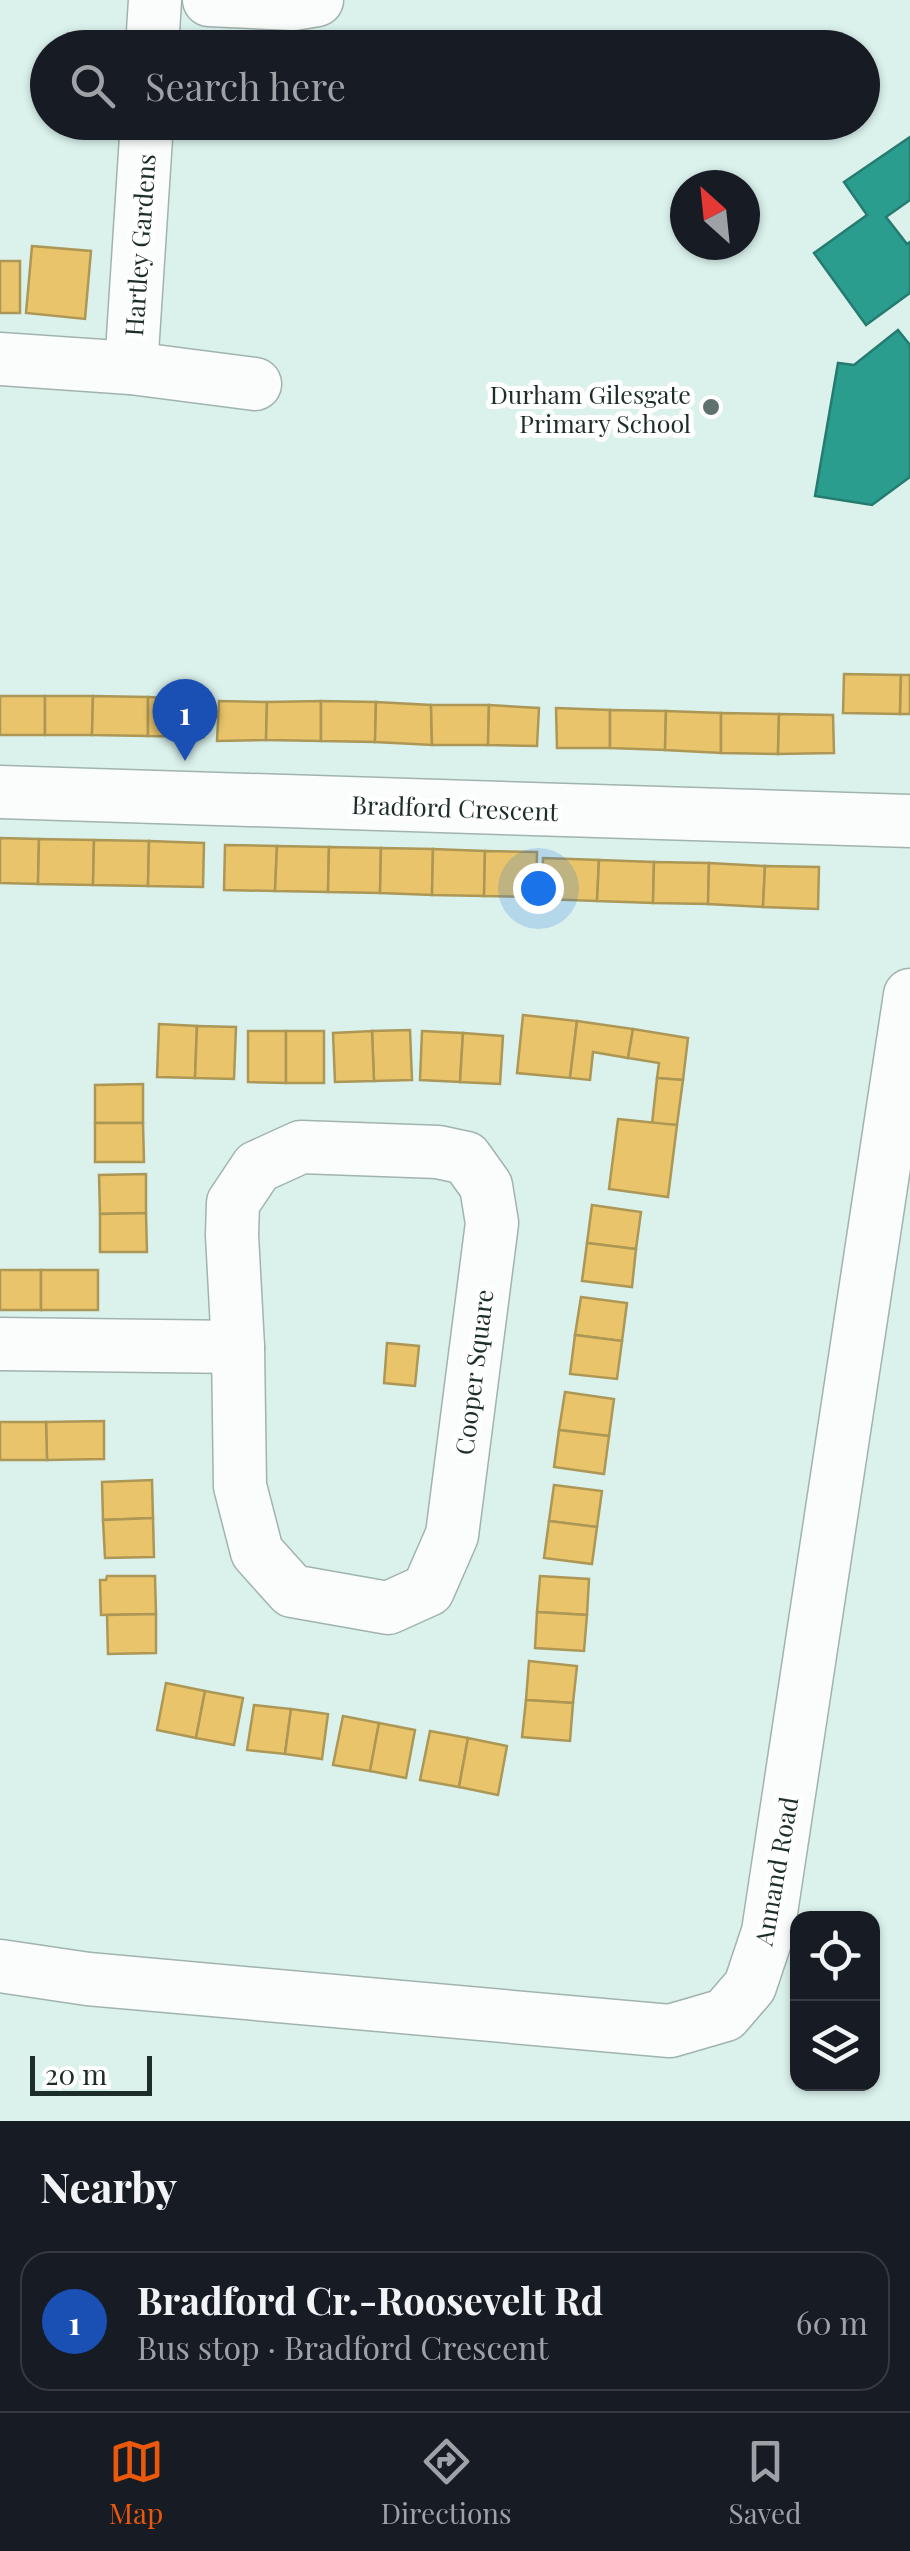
<!DOCTYPE html>
<meta charset="utf-8">
<style>
:root{--surface:#171b24;--page:#20242c;--text:#f1f3f6;--muted:#9ea1a6;--line:#363941;--accent:#ea580c}
body{margin:0;font-family:"Playfair Display",serif;background:var(--page);color:var(--text)}
.controls{position:absolute;right:30px;bottom:30px;display:grid;overflow:hidden;border-radius:20px;box-shadow:0 2px 8px #0004}
.controls button{width:90px;height:90px;display:grid;place-items:center;padding:0;border:0;border-bottom:2px solid var(--line);background:var(--surface);color:var(--text);font:50px sans-serif}
.compass{position:absolute;left:670px;top:170px;width:90px;height:90px;border-radius:50%;background:var(--surface);box-shadow:0 2px 8px #0004;rotate:333deg}
.scale{position:absolute;left:30px;bottom:25px;width:122px;box-sizing:border-box;padding-left:10px;border:5px solid #1d2d29;border-top:0;font-size:28px;line-height:35px;white-space:nowrap;color:#1d2d29;-webkit-text-stroke:8px #fefffe;paint-order:stroke}
.you{position:absolute;left:538px;top:888px;width:35px;height:35px;margin:-25px;border:8px solid #fff;border-radius:50%;background:#1a73e8;box-shadow:0 0 0 15px #1a73e833}
.badge{display:grid;place-items:center;width:65px;height:65px;border-radius:50%;background:var(--accent);color:#fff;font-size:32px;font-weight:700}
.pin{position:absolute;translate:-50% -82px;filter:drop-shadow(0 2px 5px #0008)}
.pin::after{content:'';position:absolute;top:52px;width:35px;height:30px;background:inherit;clip-path:polygon(0 0,100% 0,50% 100%)}
.list{margin:0;padding:0;list-style:none}
h2{display:flex;justify-content:space-between;align-items:center;height:130px;margin:0;padding:0 40px;font-size:42px}
h2 small{font-size:32px;font-weight:400;color:var(--muted)}
.list li{display:grid;grid-template-columns:65px 1fr auto;gap:30px;align-items:center;box-sizing:border-box;height:140px;margin:0 20px 20px;padding:0 20px;border:2px solid var(--line);border-radius:30px}
.list b{display:block;font-size:38px;white-space:nowrap}
.list p{margin:0;font-size:32px;white-space:nowrap;color:var(--muted)}
.list em{font-size:32px;font-style:normal;color:var(--muted)}
.icon{flex:none;width:55px;height:55px;fill:none;stroke:currentColor;stroke-width:2;stroke-linecap:round;stroke-linejoin:round}
.map{position:relative;flex:none;width:910px;height:2121px;overflow:hidden}
.search{position:absolute;background:var(--surface);box-shadow:0 2px 8px #0004;left:30px;right:30px;top:30px;height:110px;display:flex;align-items:center;gap:25px;box-sizing:border-box;padding:0 35px;border-radius:55px;color:var(--muted);font-size:38px}
.sheet{height:290px;background:var(--surface)}
nav{display:flex;justify-content:space-around;align-items:center;box-sizing:border-box;height:140px;border-top:2px solid var(--line);background:var(--surface);font-size:28px;color:var(--muted)}
nav a{display:grid;justify-items:center;gap:5px}
nav .on{color:var(--accent)}
.map>svg:first-child{display:block}
.homes{fill:#e9c46a;stroke:#ac9756;stroke-width:2.5}
.schools{fill:#2a9d8f;stroke:#267b70;stroke-width:2.5}
.lines{fill:none;stroke-linecap:round;stroke-linejoin:round}
.minor-casing{stroke:#a1b3ae;stroke-width:55}
.minor{stroke:#fafdfc;stroke-width:52}
.poi-dot{fill:#60726d;stroke:#fefffe;stroke-width:4}
.labels{text-anchor:middle;dominant-baseline:central;stroke-width:10;stroke-linejoin:round;paint-order:stroke}
.street-label{font-size:25px;fill:#1d2d29;stroke:#fefffe}
.poi-label{font-size:25px;fill:#1d2d29;stroke:#fefffe;text-anchor:end}
</style>
<div class="map">
<svg width="910" height="2121" viewBox="0 0 910 2121">
<rect width="100%" height="100%" fill="#dbf2ec"/>
<!-- homes -->
<g class="homes">
<polygon points="32,246 91,251 85,319 26,313"/>
<rect x="0" y="261" width="20" height="52"/>
<polygon points="844,674 901,675 900,714 843,713"/>
<polygon points="901,675 910,675 910,714 900,714"/>
<rect x="0" y="696" width="45" height="39"/>
<polygon points="45,696 93,696 92,735 45,735"/>
<polygon points="93,696 148,697 148,736 92,735"/>
<polygon points="148,697 205,700 204,737 148,736"/>
<polygon points="219,701 267,702 266,740 217,741"/>
<polygon points="321,701 321,741 266,740 267,702"/>
<polygon points="321,701 376,702 375,742 321,741"/>
<polygon points="376,702 431,705 432,745 375,742"/>
<polygon points="431,705 489,705 488,745 432,745"/>
<polygon points="489,705 539,708 537,746 488,745"/>
<polygon points="556,708 610,710 610,748 557,748"/>
<polygon points="610,710 666,711 665,750 610,748"/>
<polygon points="666,711 721,713 721,753 665,750"/>
<polygon points="721,713 779,714 778,754 721,753"/>
<polygon points="779,714 833,715 834,753 778,754"/>
<polygon points="0,838 39,839 38,884 0,883"/>
<polygon points="39,839 94,840 93,885 38,884"/>
<polygon points="94,840 149,841 148,886 93,885"/>
<polygon points="149,841 204,843 203,887 148,886"/>
<polygon points="225,845 277,846 275,891 224,890"/>
<polygon points="277,846 329,847 328,892 275,891"/>
<polygon points="329,847 381,848 380,893 328,892"/>
<polygon points="381,848 433,849 432,895 380,893"/>
<polygon points="433,849 485,851 484,896 432,895"/>
<polygon points="485,851 537,852 536,897 484,896"/>
<polygon points="543,858 599,860 597,901 542,899"/>
<polygon points="599,860 654,862 653,903 597,901"/>
<polygon points="654,862 709,863 708,904 653,903"/>
<polygon points="709,863 765,866 763,907 708,904"/>
<polygon points="765,866 819,867 818,909 763,907"/>
<polygon points="523,1015 577,1021 570,1078 517,1073"/>
<polygon points="577,1021 633,1029 628,1058 593,1052 590,1080 570,1078"/>
<polygon points="159,1024 197,1026 195,1078 157,1077"/>
<polygon points="197,1026 236,1027 234,1079 195,1078"/>
<polygon points="633,1029 688,1038 683,1080 657,1078 659,1063 628,1058"/>
<polygon points="410,1030 412,1080 374,1081 372,1031"/>
<polygon points="248,1031 286,1031 286,1083 248,1082"/>
<rect x="286" y="1031" width="38" height="52"/>
<polygon points="372,1031 374,1081 335,1082 333,1033"/>
<polygon points="422,1031 463,1033 460,1082 420,1080"/>
<polygon points="463,1033 503,1036 500,1084 460,1082"/>
<polygon points="657,1078 683,1080 677,1125 652,1124"/>
<polygon points="143,1084 143,1123 95,1123 95,1085"/>
<polygon points="618,1119 677,1125 668,1197 609,1189"/>
<polygon points="95,1123 143,1123 144,1162 95,1162"/>
<polygon points="146,1174 146,1213 100,1214 99,1175"/>
<polygon points="592,1205 641,1212 636,1249 587,1243"/>
<polygon points="146,1213 147,1252 100,1252 100,1214"/>
<polygon points="587,1243 636,1249 632,1287 582,1281"/>
<rect x="0" y="1270" width="41" height="40"/>
<rect x="41" y="1270" width="57" height="40"/>
<polygon points="581,1297 627,1303 622,1341 575,1335"/>
<polygon points="575,1335 622,1341 617,1379 570,1374"/>
<polygon points="387,1343 419,1346 415,1386 384,1383"/>
<polygon points="565,1392 614,1399 609,1436 559,1430"/>
<polygon points="104,1421 104,1459 47,1460 46,1422"/>
<polygon points="0,1422 46,1422 47,1460 0,1460"/>
<polygon points="559,1430 609,1436 604,1474 554,1467"/>
<polygon points="152,1480 153,1518 103,1520 102,1482"/>
<polygon points="554,1485 602,1491 597,1527 549,1521"/>
<polygon points="153,1518 154,1557 105,1558 103,1520"/>
<polygon points="549,1521 597,1527 592,1564 544,1558"/>
<polygon points="107,1576 155,1576 156,1614 101,1615 100,1580 106,1580"/>
<polygon points="540,1576 589,1579 587,1615 537,1612"/>
<polygon points="537,1612 587,1615 584,1651 535,1648"/>
<polygon points="156,1614 156,1653 108,1654 107,1615"/>
<polygon points="529,1661 577,1666 573,1703 526,1700"/>
<polygon points="166,1683 205,1691 196,1738 157,1730"/>
<polygon points="205,1691 243,1698 234,1745 196,1738"/>
<polygon points="526,1700 573,1703 570,1741 522,1737"/>
<polygon points="254,1705 291,1709 285,1754 247,1750"/>
<polygon points="291,1709 328,1714 322,1759 285,1754"/>
<polygon points="343,1716 379,1723 370,1771 333,1765"/>
<polygon points="379,1723 415,1730 406,1778 370,1771"/>
<polygon points="430,1731 468,1738 459,1787 420,1780"/>
<polygon points="468,1738 507,1746 498,1795 459,1787"/>
</g>
<!-- schools -->
<g class="schools">
<polygon points="910,137 910,200 886,217 907,244 910,242 910,293 866,325 814,253 867,215 844,182"/>
<polygon points="898,330 910,345 910,477 872,505 815,496 838,363 854,365"/>
</g>
<g class="lines">
<defs>
<g id="minor">
<polyline points="209,0 293,4 317,0"/>
<polyline points="152,48 155,0"/>
<polyline points="0,359 131,368 255,384"/>
<polyline points="131,368 147,122"/>
<polyline points="0,792 910,821"/>
<polygon points="301,1147 438,1152 466,1158 486,1186 492,1223 452,1535 428,1590 388,1608 292,1591 257,1552 240,1486 238,1347 232,1235 233,1203 257,1167"/>
<polyline points="0,1344 238,1347"/>
<polyline points="0,1966 88,1979 670,2031 725,2015 750,1986 768,1932 910,995"/>
</g>
</defs>
<!-- minor casing -->
<use href="#minor" class="minor-casing"/>
<!-- minor -->
<use href="#minor" class="minor"/>
</g>
<!-- markers -->
<circle class="poi-dot" cx="711" cy="407" r="10"/>
<g class="labels">
<!-- street labels -->
<g class="street-label">
<text transform="translate(139 245) rotate(-86)">Hartley Gardens</text>
<text transform="translate(455 807) rotate(2)">Bradford Crescent</text>
<text transform="translate(473 1372) rotate(-83)">Cooper Square</text>
<text transform="translate(775 1871) rotate(-80)">Annand Road</text>
</g>
<!-- poi labels -->
<g class="poi-label">
<text x="691" y="393">Durham Gilesgate<tspan x="691" dy="29">Primary School</tspan></text>
</g>
</g>
</svg>
<div class="controls">
<button><svg class="icon" aria-label="locate" viewBox="0 0 24 24"><circle cx="12" cy="12" r="6"/><path d="M12 2v4M12 18v4M2 12h4M18 12h4"/></svg></button>
<button><svg class="icon" aria-label="layers" viewBox="0 0 24 24"><path d="M12 4l9 5-9 5-9-5zM3 14l9 5 9-5"/></svg></button>
</div>
<svg class="compass" viewBox="-18 -18 36 36"><path d="M0-13l5 13h-10z" fill="#e53935"/><path d="M0 13l5-13h-10z" fill="#9ea1a6"/></svg>
<div class="scale">20 m</div>
<div class="you"></div>
<div class="pin badge" style="left:185px;top:761px;background:#1a4fb4">1</div>
<div class="search"><svg class="icon" aria-label="search" viewBox="0 0 24 24"><circle cx="10" cy="10" r="6"/><path d="M15 15l6 6"/></svg>Search here</div>
</div>
<section class="sheet">
<h2>Nearby<small></small></h2>
<ul class="list">
<li><span class="badge" style="background:#1a4fb4">1</span><div><b>Bradford Cr.-Roosevelt Rd</b><p>Bus stop · Bradford Crescent</p></div><em>60 m</em></li>
</ul>
</section>
<nav>
<a class="on"><svg class="icon" aria-label="map" viewBox="0 0 24 24"><path d="M3 6l6-2 6 2 6-2v14l-6 2-6-2-6 2zM9 4v14M15 6v14"/></svg>Map</a>
<a><svg class="icon" aria-label="directions" viewBox="0 0 24 24"><path d="M12 3l9 9-9 9-9-9zM9 14v-3h6M13 9l2 2-2 2"/></svg>Directions</a>
<a><svg class="icon" aria-label="saved" viewBox="0 0 24 24"><path d="M7 4h10v16l-5-4-5 4z"/></svg>Saved</a>
</nav>
